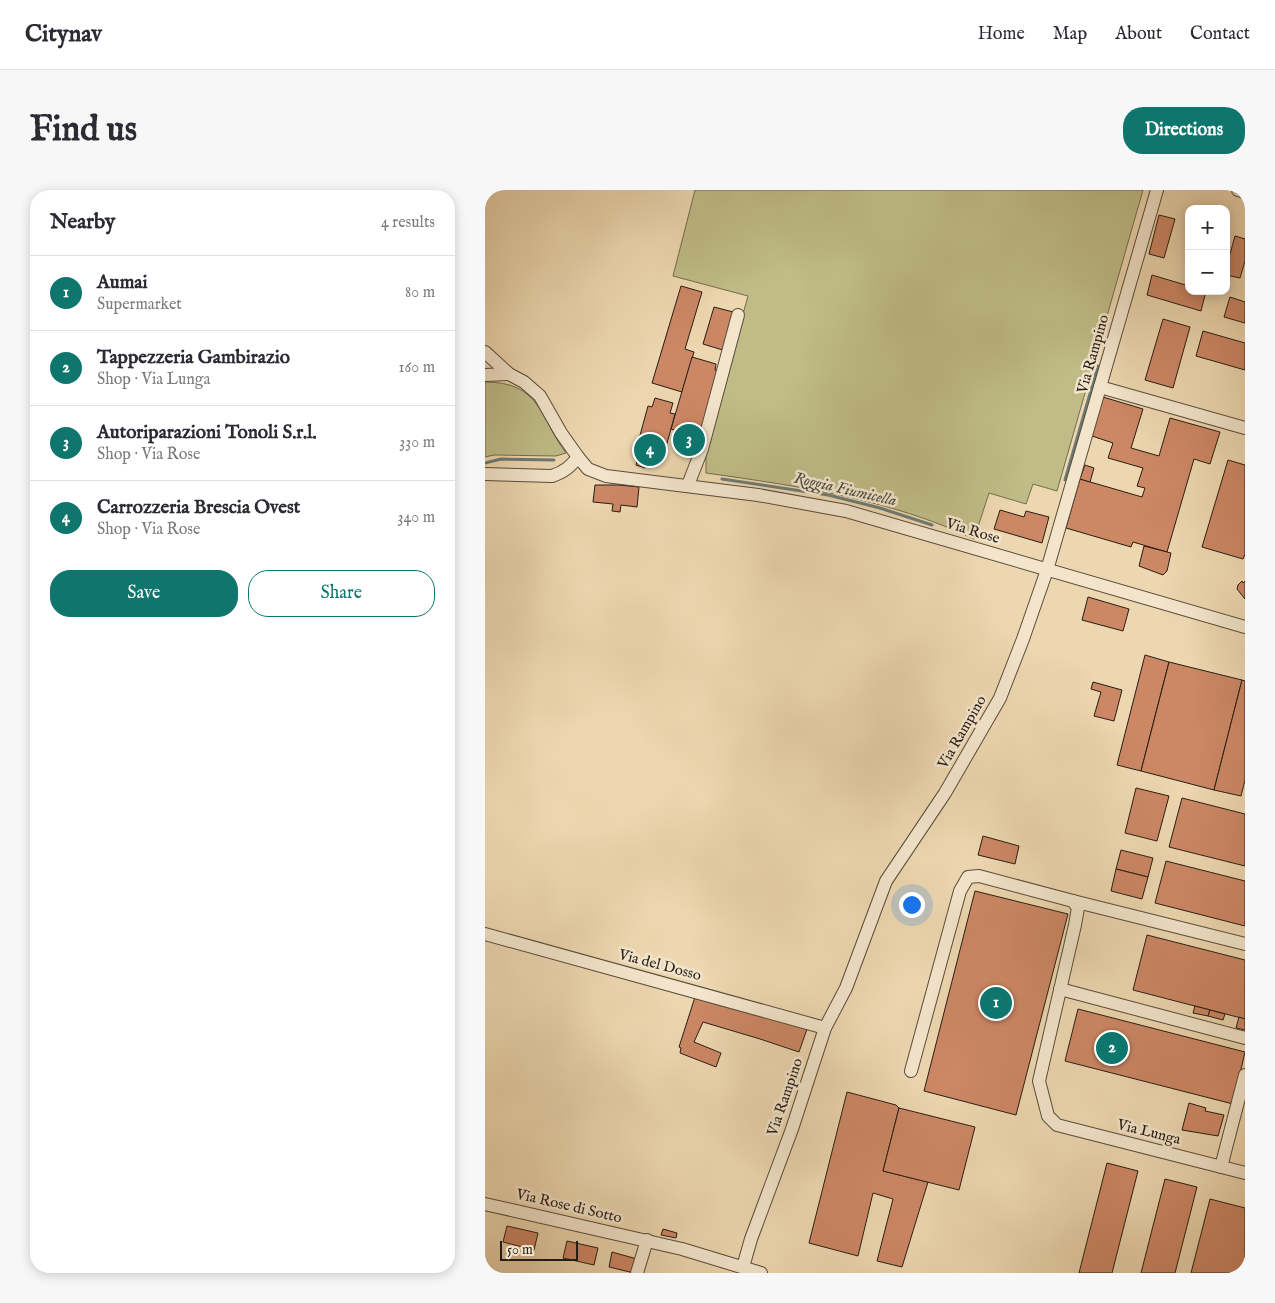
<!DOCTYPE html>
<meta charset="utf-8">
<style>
:root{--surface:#fff;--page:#f7f7f7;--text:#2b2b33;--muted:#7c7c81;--line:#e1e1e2;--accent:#0f766e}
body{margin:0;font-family:"IM FELL English",serif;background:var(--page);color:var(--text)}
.controls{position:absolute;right:15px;top:15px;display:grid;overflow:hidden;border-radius:10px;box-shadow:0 2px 12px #0003}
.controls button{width:45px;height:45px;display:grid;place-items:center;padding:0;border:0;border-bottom:1px solid var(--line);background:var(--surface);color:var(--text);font:25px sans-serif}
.scale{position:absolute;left:15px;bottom:12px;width:78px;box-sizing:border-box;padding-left:5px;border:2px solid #271d14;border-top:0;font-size:14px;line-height:18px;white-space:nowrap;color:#271d14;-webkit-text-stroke:4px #f3e5cc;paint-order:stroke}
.you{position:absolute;left:426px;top:714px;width:18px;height:18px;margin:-12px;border:4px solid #fff;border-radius:50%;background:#1a73e8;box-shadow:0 0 0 8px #1a73e833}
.badge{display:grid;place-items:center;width:32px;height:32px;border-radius:50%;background:var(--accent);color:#fff;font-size:16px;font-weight:700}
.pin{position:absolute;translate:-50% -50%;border:2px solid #fff;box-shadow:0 1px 5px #0006}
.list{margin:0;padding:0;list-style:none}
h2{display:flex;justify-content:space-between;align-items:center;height:65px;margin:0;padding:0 20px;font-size:21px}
h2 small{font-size:16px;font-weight:400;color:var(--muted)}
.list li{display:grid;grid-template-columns:32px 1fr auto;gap:15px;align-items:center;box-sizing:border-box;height:75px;padding:0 20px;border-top:1px solid var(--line)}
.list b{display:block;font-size:19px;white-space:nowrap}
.list p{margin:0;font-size:16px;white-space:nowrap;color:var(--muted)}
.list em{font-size:16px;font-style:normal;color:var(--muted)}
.actions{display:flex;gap:10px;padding:15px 20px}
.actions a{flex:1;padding:11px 0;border:1px solid var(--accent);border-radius:20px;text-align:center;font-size:18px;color:var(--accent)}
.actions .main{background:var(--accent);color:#fff}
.map{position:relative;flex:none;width:760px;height:1083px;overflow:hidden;border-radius:20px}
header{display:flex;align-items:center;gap:30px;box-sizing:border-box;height:70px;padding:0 25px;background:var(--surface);border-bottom:1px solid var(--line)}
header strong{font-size:24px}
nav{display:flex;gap:28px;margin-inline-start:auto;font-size:18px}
.intro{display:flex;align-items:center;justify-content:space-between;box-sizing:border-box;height:120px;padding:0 30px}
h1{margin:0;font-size:35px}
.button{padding:12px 22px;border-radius:20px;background:var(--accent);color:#fff;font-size:18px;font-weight:700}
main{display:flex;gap:30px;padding:0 30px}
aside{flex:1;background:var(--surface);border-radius:20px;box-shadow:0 2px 12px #0003}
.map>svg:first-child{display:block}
.green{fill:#bfbc87;stroke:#736c4e}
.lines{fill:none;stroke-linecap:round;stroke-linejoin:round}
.stream{stroke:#6d7a74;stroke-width:3}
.building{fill:#cc8765;stroke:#271d14}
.minor-casing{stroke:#584c3b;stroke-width:14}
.minor{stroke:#f3e5cc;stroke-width:12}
.labels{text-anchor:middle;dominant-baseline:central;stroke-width:5;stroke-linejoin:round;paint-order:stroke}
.street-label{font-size:15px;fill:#271d14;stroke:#f3e5cc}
.water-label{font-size:16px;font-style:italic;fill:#4a4c44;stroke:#f3e5cc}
</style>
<header>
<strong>Citynav</strong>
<nav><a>Home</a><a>Map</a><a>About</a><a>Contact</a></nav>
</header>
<div class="intro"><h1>Find us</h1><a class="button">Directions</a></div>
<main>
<aside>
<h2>Nearby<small>4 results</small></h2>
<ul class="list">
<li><span class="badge">1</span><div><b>Aumai</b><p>Supermarket</p></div><em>80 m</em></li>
<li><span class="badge">2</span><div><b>Tappezzeria Gambirazio</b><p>Shop · Via Lunga</p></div><em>160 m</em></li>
<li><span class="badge">3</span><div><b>Autoriparazioni Tonoli S.r.l.</b><p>Shop · Via Rose</p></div><em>330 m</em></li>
<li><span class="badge">4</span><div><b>Carrozzeria Brescia Ovest</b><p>Shop · Via Rose</p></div><em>340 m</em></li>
</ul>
<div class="actions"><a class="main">Save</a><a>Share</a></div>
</aside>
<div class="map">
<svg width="760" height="1083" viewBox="0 0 760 1083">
<rect width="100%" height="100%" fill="#edd7b0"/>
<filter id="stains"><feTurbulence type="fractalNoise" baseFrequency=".004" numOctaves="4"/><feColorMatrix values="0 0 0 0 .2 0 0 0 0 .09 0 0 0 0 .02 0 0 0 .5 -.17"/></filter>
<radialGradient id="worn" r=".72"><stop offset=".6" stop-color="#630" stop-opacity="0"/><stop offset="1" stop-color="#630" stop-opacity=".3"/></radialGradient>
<!-- green -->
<g class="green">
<path d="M 210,0 L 658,0 L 572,301 L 548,294 L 541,314 L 504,303 L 489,349 C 405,309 313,296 221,283 L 221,262 L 227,235 L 263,106 L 188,86 Z"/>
<path d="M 0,192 C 56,192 54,227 81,263 L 71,266 L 9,265 L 0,267 Z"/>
</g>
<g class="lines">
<!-- stream -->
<g class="stream">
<polyline points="0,273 16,269 69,270"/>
<polyline points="237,289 343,305 395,318 447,335"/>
<polyline points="580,290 613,176"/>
</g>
</g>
<!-- building -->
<g class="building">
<polygon points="674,25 690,29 679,68 664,64"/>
<polygon points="750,46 760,49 760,71 755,88 741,85 741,78"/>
<polygon points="667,85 704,96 704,101 721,101 716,121 662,105"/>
<polygon points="196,96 217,102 200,159 209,162 197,202 167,193"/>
<polygon points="745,107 760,112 760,133 739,127"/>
<polygon points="229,117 252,123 241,161 218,154"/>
<polygon points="678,129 705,137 688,198 660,190"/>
<polygon points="718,141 760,153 760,180 711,166"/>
<polygon points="207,167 231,174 230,180 237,182 217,249 186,239"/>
<polygon points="618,207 658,219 646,258 674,266 685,228 735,242 725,274 709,269 682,362 648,352 646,357 581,338 595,289 657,307 660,298 652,296 658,278 623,268 628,253 607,246"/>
<polygon points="170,208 188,213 185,223 190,224 181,257 154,249 163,216 167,217"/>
<polygon points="194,242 217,249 214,259 191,252"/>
<polygon points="154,249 181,257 177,271 150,263"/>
<polygon points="153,267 162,270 160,278 151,275"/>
<polygon points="743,270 760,275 760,364 758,369 717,357"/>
<polygon points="600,275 609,278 605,292 595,289"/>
<polygon points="110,295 134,295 154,297 152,317 136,315 135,322 127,321 128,314 108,312"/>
<polygon points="515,320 539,327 541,321 564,327 557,353 509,339"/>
<polygon points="659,356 686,363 682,381 678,385 654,376"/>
<polygon points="757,391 758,393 760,391 760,409 752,399 753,395"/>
<polygon points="603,407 644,419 638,441 597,430"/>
<polygon points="660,465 684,472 656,581 632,575"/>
<polygon points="684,472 757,490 729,600 656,581"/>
<polygon points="757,490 760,491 760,590 756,606 729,600"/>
<polygon points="608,492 637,500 629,531 609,526 616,502 606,499"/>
<polygon points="651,598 684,606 672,651 640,643"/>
<polygon points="697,608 760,624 760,676 684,657"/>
<polygon points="498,646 534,656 530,674 493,665"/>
<polygon points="636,660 668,668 663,687 631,679"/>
<polygon points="681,671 760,691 760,736 670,713"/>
<polygon points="631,679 663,687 657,709 626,701"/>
<polygon points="490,701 583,724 531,925 439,901"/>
<polygon points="662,745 760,770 760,829 648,800"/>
<polygon points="210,807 322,839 314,862 275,849 218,832 209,852 236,863 231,877 195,863 196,858 194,857"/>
<polygon points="710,816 725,820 723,826 708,823"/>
<polygon points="593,819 760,862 748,914 580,871"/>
<polygon points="725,820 740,824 738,830 723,826"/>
<polygon points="754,827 760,829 760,840 751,838"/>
<polygon points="362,902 411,915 414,918 398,981 443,992 417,1077 392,1071 408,1009 388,1003 373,1066 324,1053"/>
<polygon points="704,913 721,918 720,921 739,925 733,946 697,940"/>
<polygon points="414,918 490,937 474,1000 398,981"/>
<polygon points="622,973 653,981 627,1083 594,1083"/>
<polygon points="680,989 712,997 690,1083 656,1083"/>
<polygon points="725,1009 760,1018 760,1083 706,1083"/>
<polygon points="22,1036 53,1043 49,1060 18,1052"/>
<polygon points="178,1039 192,1043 191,1048 176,1045"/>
<polygon points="82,1051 113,1058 109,1075 78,1068"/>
<polygon points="127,1062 152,1069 149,1083 124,1077"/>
</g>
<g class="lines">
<defs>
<g id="minor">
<polyline points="753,0 760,2"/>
<polyline points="0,162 24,184 39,192 55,206 76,243 93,267 103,279 121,286 273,305 361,321 760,437"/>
<polyline points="0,185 24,184"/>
<polyline points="615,197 760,238"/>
<path d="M 0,284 L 67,286 C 79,282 85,277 93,267"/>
<polyline points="203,295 217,259 253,125"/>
<polyline points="588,711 760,754"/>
<polyline points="0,744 340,838"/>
<polyline points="575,799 760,848"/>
<polyline points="426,881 475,701 483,687 494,686 588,711 593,718 590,735 554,891 563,926 572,935 760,983"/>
<polyline points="736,977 760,885"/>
<polyline points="0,1014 197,1059 276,1083"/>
<polyline points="258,1077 266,1049 307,939 340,838 361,798 401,691 460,603 515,508 538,449 562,380 672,0"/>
<polyline points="152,1083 162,1050"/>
</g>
</defs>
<!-- minor casing -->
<use href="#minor" class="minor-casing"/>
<!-- minor -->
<use href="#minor" class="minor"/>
</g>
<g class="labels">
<!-- street labels -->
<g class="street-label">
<text transform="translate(608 164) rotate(-74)">Via Rampino</text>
<text transform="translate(488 341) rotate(17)">Via Rose</text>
<text transform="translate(477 542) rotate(-60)">Via Rampino</text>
<text transform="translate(175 775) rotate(15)">Via del Dosso</text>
<text transform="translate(300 907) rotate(-71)">Via Rampino</text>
<text transform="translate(664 942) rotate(14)">Via Lunga</text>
<text transform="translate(84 1016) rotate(13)">Via Rose di Sotto</text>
</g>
<!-- water labels -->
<g class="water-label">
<text transform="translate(360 300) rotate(13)">Roggia Fiumicella</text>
</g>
</g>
<rect width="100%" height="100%" filter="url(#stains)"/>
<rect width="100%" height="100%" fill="url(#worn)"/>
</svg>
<div class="controls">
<button>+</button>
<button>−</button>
</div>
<div class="scale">50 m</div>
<div class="you"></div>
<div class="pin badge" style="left:511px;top:813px">1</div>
<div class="pin badge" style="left:627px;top:858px">2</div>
<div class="pin badge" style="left:204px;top:250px">3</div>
<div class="pin badge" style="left:165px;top:260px">4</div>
</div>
</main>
